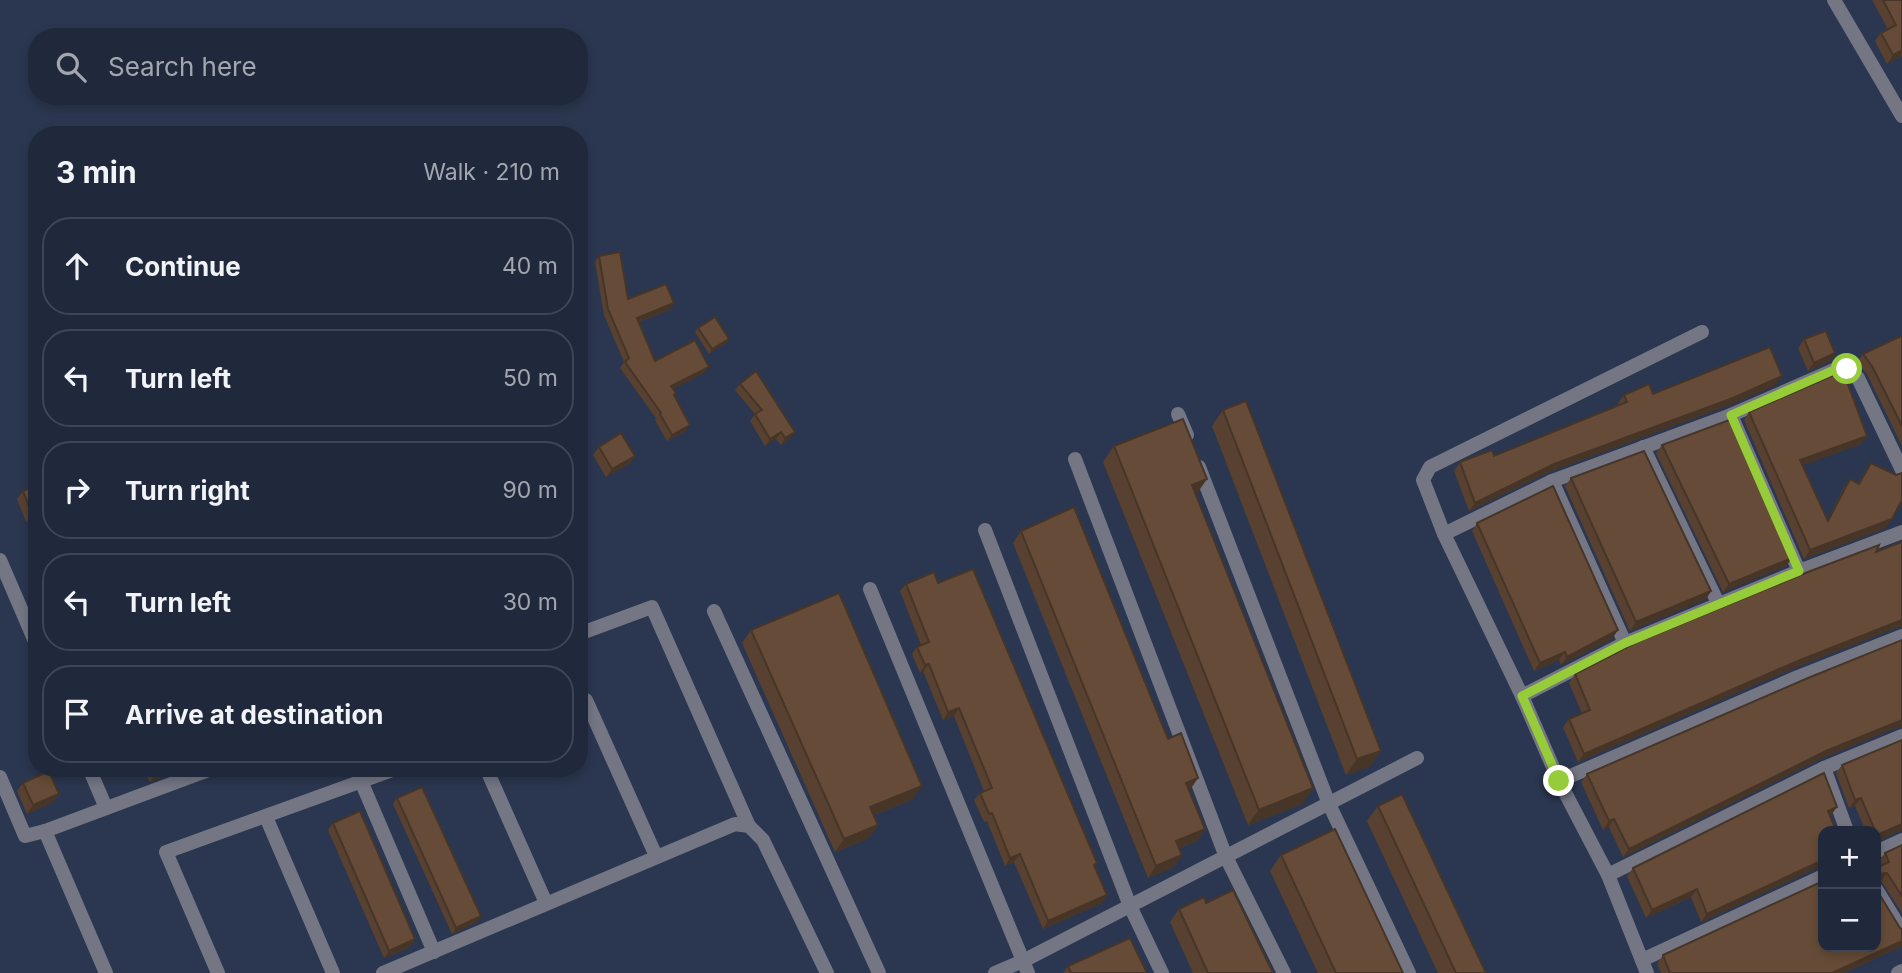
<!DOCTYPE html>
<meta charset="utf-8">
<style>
:root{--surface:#20293c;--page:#283143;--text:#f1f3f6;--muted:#a2a6af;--line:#3d4556}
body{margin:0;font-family:Inter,sans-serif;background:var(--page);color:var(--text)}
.controls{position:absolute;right:21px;bottom:21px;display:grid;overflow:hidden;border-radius:14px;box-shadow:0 4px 10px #0003}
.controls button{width:63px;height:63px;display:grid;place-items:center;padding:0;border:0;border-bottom:2px solid var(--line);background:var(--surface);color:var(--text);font:35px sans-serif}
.stop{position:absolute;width:21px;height:21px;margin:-16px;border:5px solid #96cc39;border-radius:50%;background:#fff}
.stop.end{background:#96cc39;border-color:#fff;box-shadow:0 2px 7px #0008}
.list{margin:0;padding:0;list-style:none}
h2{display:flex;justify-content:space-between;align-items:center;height:91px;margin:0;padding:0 28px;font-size:30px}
h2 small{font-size:23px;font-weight:400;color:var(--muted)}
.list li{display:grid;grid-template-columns:46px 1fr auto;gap:21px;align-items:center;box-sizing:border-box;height:98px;margin:0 14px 14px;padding:0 14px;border:2px solid var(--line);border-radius:28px}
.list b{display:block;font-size:26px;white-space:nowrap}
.list em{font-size:23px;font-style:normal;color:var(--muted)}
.icon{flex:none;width:38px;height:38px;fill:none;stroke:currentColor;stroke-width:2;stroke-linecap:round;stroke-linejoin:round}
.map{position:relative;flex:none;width:1902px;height:973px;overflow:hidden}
.search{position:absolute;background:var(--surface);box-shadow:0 4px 10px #0003;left:28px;top:28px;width:560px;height:77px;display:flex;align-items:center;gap:18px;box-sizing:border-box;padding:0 24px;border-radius:28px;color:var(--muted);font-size:26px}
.panel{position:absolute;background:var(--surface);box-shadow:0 4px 10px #0003;left:28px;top:126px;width:560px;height:651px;border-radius:28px}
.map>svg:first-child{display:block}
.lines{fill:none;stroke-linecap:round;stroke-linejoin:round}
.street{stroke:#747684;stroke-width:14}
.wall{fill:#584130}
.shaded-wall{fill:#473527}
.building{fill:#664c38;stroke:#473527;stroke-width:2}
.route{stroke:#96cc39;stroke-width:9}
</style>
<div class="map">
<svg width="1902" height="973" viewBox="0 0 1902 973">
<rect width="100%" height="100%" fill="#2b3750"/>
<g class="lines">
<!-- street -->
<g class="street">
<polyline points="1834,0 1902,116"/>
<polyline points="1178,414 1187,435"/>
<polyline points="1731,415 1799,571"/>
<polyline points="1643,447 1718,603"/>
<polyline points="1075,459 1226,857 1284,973"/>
<polyline points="1199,467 1329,804 1409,973"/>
<polyline points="1552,481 1625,643"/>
<polyline points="985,530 1130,906 1162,973"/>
<polyline points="1444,534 1552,481 1731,415 1834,370 1847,369 1858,378 1902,470"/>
<polyline points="0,560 37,646"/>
<polyline points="870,589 1028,973"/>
<polyline points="714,611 879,973"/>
<polyline points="579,634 652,607 749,826"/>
<polyline points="1522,696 1625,643 1799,571 1902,532"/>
<polyline points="579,702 586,700 656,856"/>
<polyline points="89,768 106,808"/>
<polyline points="486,768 546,903"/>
<polyline points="1824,768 1847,831"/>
<polyline points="0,777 25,836 45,831"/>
<polyline points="361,781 434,952"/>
<polyline points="1559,781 1798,677 1902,636"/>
<polyline points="266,817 333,973"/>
<polyline points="1876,852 1902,840"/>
<polyline points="1608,875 1824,768 1902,736"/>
<polyline points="1876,889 1902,931"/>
<polyline points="1642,960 1823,876"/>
<polyline points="106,973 45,831 214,768"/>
<polyline points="218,973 166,852 398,768"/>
<polyline points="383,973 735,824 749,826 763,840 827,973"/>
<polyline points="995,973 1023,961 1417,758"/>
<polyline points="1647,973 1608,875 1559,781 1522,696 1444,534 1423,480 1430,467 1702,332"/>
<polyline points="1898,973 1902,971"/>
</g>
</g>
<!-- wall -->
<g class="wall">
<polygon points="1872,0 1902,0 1902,57 1901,56 1887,64 1875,41 1881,33 1888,29"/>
<polygon points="599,256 628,299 674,303 669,310 639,322 655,361 704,373 673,389 676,393 674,396 686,431 667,441 655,420 656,418 620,368 624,362 604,315 595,262"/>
<polygon points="698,328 729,339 726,343 709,354 695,332"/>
<polygon points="1902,337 1902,446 1867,374 1857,362 1863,354"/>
<polygon points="1804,339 1835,353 1830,361 1808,371 1798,348"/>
<polygon points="740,384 790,438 781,445 776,439 765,446 750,421 755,414 735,390"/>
<polygon points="1776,385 1727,406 1549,472 1469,511 1454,471 1460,462 1494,456 1619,405 1618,403 1624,395 1653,394"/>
<polygon points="1223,410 1381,751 1370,766 1346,775 1212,426"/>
<polygon points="1749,412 1867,436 1861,444 1803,465 1828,520 1844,487 1850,479 1858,483 1871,463 1896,475 1886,528 1804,559 1744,420"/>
<polygon points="1662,445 1792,558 1786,566 1723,592 1656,453"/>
<polygon points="1114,446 1196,495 1313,788 1302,804 1248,825 1103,462"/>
<polygon points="599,447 635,456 629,464 606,477 593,455"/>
<polygon points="1571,478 1711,591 1706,599 1630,631 1565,486"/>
<polygon points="37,485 37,518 26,522 17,499 23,491"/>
<polygon points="1477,523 1612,639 1561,665 1559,660 1534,671 1472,531"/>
<polygon points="1021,531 1168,739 1198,778 1189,790 1197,841 1179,848 1182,855 1174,867 1148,878 1013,543"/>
<polygon points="1876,552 1898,627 1794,668 1578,762 1563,727 1569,719 1582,713 1569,683 1575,674"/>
<polygon points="938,583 1095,866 1102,903 1043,929 1014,862 1005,866 987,821 984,822 974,800 980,793 984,791 954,716 943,720 923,671 920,673 912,654 917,647 921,645 900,591 906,584"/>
<polygon points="751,630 913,799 874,815 878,825 869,838 835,852 742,643"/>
<polygon points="1898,727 1820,759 1623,857 1609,827 1603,830 1581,782 1587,774"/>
<polygon points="1842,765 1899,831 1876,842 1876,831 1866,831 1855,806 1849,808 1836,773"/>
<polygon points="143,768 187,768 150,782"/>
<polygon points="23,783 53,802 27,814 17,791"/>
<polygon points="397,798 477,922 452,934 393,804"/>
<polygon points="1378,806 1486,973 1438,973 1367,821"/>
<polygon points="1837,807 1830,816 1823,831 1823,868 1819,867 1701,922 1691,897 1646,918 1627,876 1633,868"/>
<polygon points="333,823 410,947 384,958 328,830"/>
<polygon points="1902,845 1902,913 1881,881 1881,865 1879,861 1885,853"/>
<polygon points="1281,855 1403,973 1318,973 1270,871"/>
<polygon points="1206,903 1273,973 1193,973 1170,922 1179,909"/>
<polygon points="1900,928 1902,929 1902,946 1844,973 1661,973 1657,964 1663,955"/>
<polygon points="1068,966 1147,973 1063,973"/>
</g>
<!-- shaded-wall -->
<g class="shaded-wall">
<polygon points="1902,50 1901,56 1887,64 1893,55"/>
<polygon points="674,303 669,310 633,324 637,318"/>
<polygon points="729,339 726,343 709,354 712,349"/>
<polygon points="1835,353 1830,361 1808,371 1814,363"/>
<polygon points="709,367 704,373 667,392 671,386"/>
<polygon points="1782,376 1776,385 1727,406 1549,472 1469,511 1475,503 1554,464"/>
<polygon points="690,425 686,431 667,441 672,435"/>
<polygon points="781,432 776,439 765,446 770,439"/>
<polygon points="795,432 790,438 781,445 785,438"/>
<polygon points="1867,436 1861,444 1795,468 1800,460"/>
<polygon points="635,456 629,464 606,477 612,469"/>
<polygon points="1207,479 1196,495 1192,485"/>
<polygon points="37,512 37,518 26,522 32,514"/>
<polygon points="1892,519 1886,528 1804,559 1810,550"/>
<polygon points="1792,558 1786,566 1723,592 1729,584"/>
<polygon points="1711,591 1706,599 1630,631 1636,622"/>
<polygon points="1902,620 1902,627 1898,627 1794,668 1578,762 1584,754 1800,660"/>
<polygon points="1618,630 1612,639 1561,665 1567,657"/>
<polygon points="1565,652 1559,660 1534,671 1540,663"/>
<polygon points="929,664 923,671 920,673 925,665"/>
<polygon points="959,708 954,716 943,720 948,712"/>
<polygon points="1902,720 1902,727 1898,727 1820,759 1623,857 1629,849 1826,751"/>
<polygon points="1381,751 1370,766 1346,775 1357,759"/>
<polygon points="172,768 187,768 150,782 155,775"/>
<polygon points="1198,778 1190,790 1178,794 1186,783"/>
<polygon points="922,786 913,799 861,820 870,807"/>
<polygon points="1313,788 1302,804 1248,825 1259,810"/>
<polygon points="59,794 53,802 27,814 33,805"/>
<polygon points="1861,798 1855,806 1849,808 1855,800"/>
<polygon points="1837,807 1831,815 1822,819 1828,811"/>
<polygon points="1614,819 1609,827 1603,830 1609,821"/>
<polygon points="1902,824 1902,831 1899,831 1876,842 1876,837 1877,835"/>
<polygon points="878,825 869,838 835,852 844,839"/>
<polygon points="1205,829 1197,841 1168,852 1176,841"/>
<polygon points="1020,854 1014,862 1005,866 1010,858"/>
<polygon points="1182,855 1174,867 1148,878 1156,866"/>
<polygon points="1823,860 1823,868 1819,867 1701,922 1707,914"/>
<polygon points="1876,873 1887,873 1881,881 1876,881"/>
<polygon points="1697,889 1691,897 1646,918 1652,910"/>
<polygon points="1107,895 1102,903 1043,929 1048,921"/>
<polygon points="481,916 477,922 452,934 456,928"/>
<polygon points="415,939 410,947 384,958 389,951"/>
<polygon points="1902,941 1902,946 1844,973 1832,973"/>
</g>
<!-- building -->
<g class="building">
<polygon points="1883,0 1902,0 1902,50 1893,55 1881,33 1896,25"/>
<polygon points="620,252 628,299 666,284 674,303 637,318 655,361 695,340 709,367 671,386 676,393 674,395 690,425 672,435 660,414 661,413 625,362 629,358 608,309 599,256"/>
<polygon points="715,317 729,339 712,349 698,328"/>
<polygon points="1826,331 1835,353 1814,363 1804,339"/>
<polygon points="1901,336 1902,337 1902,426 1872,366 1863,354"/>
<polygon points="1770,347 1782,376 1733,398 1554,464 1475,503 1460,462 1492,450 1494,456 1602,412 1627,402 1624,395 1649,384 1653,394"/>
<polygon points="756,371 795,432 785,438 781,432 770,439 755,414 762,410 740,384"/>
<polygon points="1843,371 1867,436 1800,460 1828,521 1850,479 1859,484 1871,463 1896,475 1902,473 1902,500 1892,519 1810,550 1749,412"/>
<polygon points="1246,401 1381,751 1357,759 1223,410"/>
<polygon points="1183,419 1207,479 1192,485 1313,788 1259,810 1114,446"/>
<polygon points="1732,419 1792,558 1729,584 1662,445"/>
<polygon points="621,433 635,456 612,469 599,447"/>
<polygon points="1644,451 1711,591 1636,622 1571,478"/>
<polygon points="37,485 37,512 32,514 23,491"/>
<polygon points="1553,486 1618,630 1567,657 1565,652 1540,663 1477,523"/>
<polygon points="1074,507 1168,739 1181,733 1198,778 1186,783 1205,829 1176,841 1182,855 1156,866 1021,531"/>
<polygon points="1902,542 1902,620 1800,660 1584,754 1569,719 1590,710 1575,674 1635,643 1808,572 1879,545 1876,552"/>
<polygon points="973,569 1097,863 1094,865 1107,895 1048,921 1020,854 1010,858 992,813 989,814 980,793 992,788 959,708 948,712 929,664 925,665 917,647 929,642 906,584 934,572 938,583"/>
<polygon points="839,593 922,786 870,807 878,825 844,839 751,630"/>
<polygon points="1902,640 1902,720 1826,751 1629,849 1614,819 1609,821 1587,774 1808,678"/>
<polygon points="1902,740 1902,824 1877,835 1861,798 1855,800 1842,765"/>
<polygon points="151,768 172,768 155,775"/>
<polygon points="49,771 59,794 33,805 23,783"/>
<polygon points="1824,773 1837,807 1828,811 1836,831 1823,831 1823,860 1707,914 1697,889 1652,910 1633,868"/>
<polygon points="422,787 481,916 456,928 397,798"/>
<polygon points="1402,794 1486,973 1456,973 1378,806"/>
<polygon points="360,811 415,939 389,951 333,823"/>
<polygon points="1335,829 1403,973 1336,973 1281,855"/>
<polygon points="1902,845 1902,896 1887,873 1876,874 1876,868 1889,862 1885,853"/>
<polygon points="1823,881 1823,947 1876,947 1876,889 1900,928 1902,929 1902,941 1832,973 1670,973 1663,955"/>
<polygon points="1233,890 1273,973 1208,973 1179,909 1204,897 1206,903"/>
<polygon points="1130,938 1147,973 1071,973 1068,966"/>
</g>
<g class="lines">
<!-- route -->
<polyline class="route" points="1559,781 1522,696 1625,643 1799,571 1731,415 1834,370 1847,369"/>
</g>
</svg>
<div class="controls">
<button>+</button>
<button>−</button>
</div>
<div class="stop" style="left:1847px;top:369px"></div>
<div class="stop end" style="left:1559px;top:781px"></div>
<div class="search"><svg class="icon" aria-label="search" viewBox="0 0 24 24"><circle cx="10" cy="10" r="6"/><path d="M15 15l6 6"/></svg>Search here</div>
<section class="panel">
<h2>3 min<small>Walk · 210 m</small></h2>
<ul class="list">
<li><svg class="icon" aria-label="ahead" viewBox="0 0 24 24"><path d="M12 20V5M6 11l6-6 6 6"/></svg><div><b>Continue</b></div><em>40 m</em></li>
<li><svg class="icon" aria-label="left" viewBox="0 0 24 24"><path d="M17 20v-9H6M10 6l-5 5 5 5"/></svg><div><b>Turn left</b></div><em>50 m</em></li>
<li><svg class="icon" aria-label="right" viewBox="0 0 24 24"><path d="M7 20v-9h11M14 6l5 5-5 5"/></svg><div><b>Turn right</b></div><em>90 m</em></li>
<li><svg class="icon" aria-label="left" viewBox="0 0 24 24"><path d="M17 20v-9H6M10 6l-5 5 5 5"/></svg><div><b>Turn left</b></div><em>30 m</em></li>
<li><svg class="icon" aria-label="arrive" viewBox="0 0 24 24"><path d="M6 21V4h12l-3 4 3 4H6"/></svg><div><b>Arrive at destination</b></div></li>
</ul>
</section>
</div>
